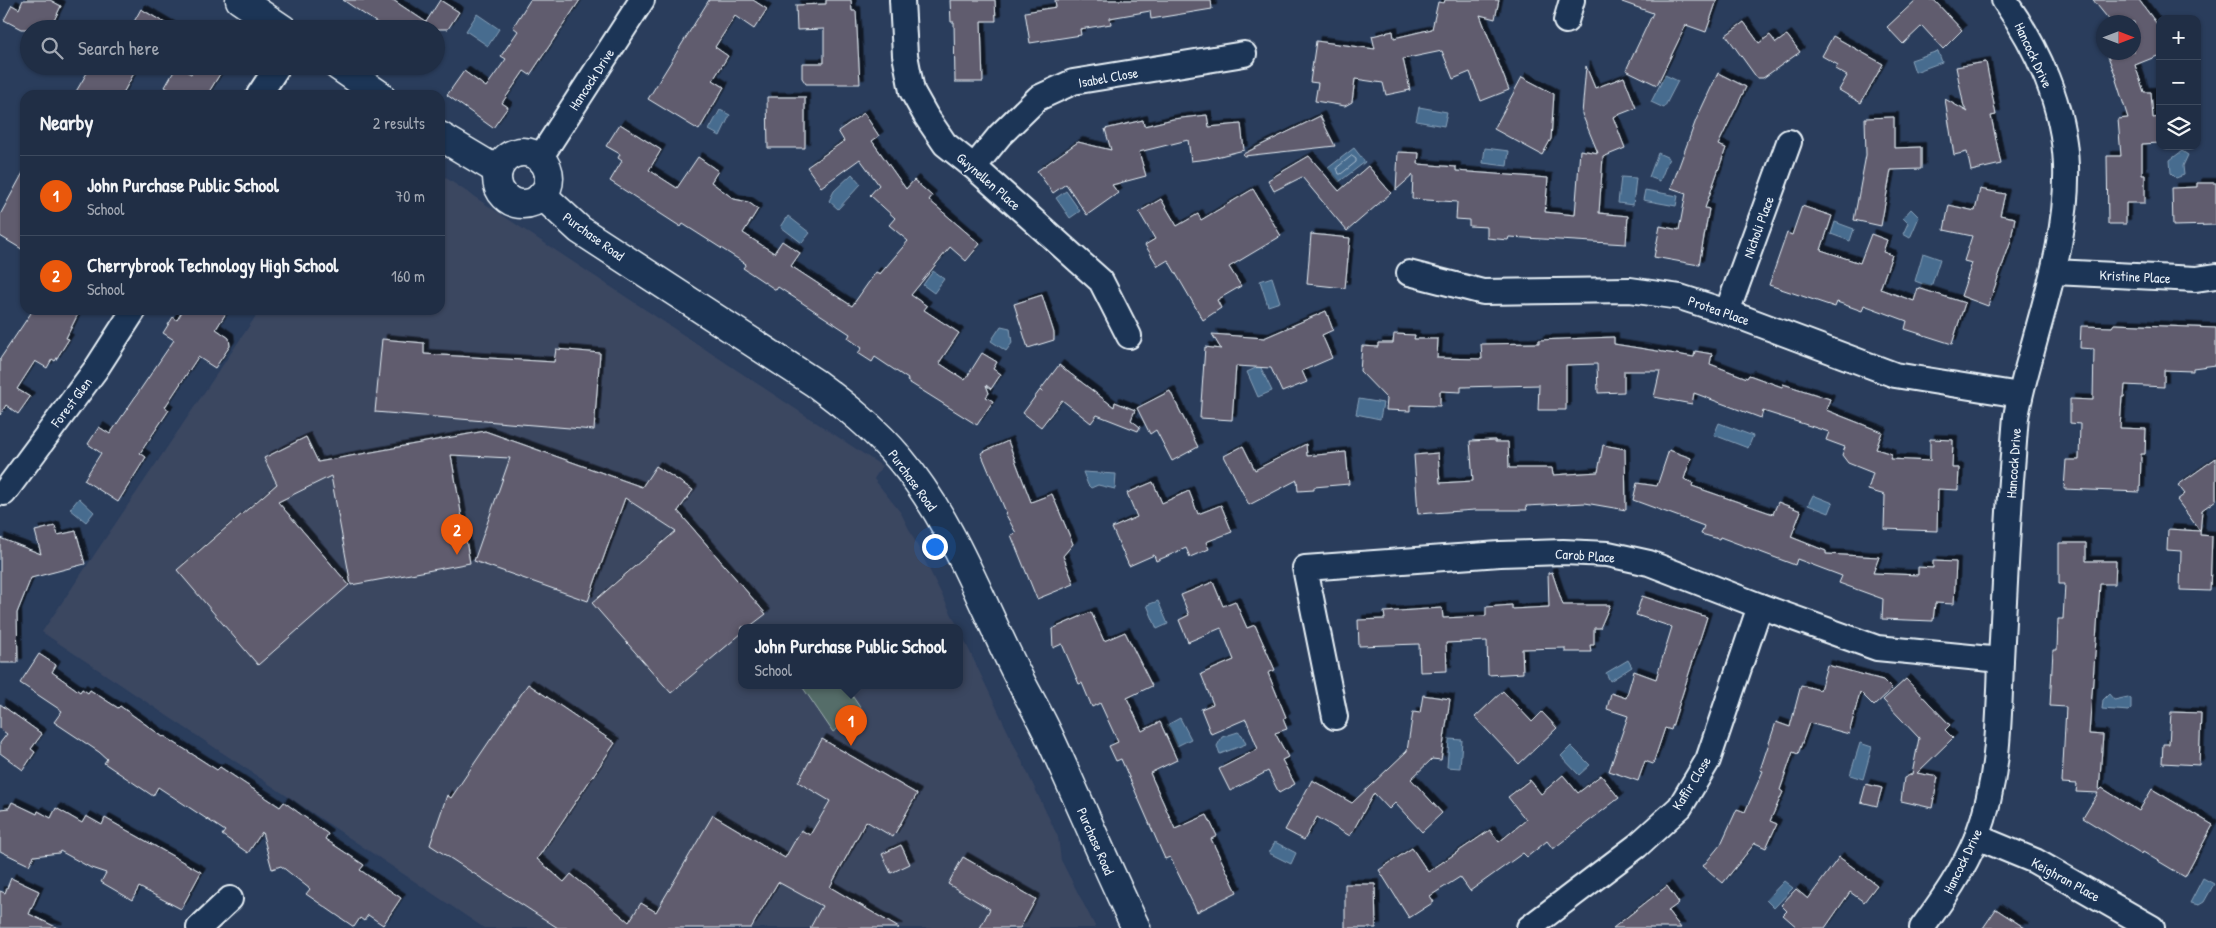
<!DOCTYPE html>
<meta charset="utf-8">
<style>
:root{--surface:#202e45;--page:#28364c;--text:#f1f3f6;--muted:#a2a8b3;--line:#3d4a5e;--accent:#ea580c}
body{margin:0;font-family:"Patrick Hand",sans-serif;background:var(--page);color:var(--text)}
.controls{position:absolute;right:15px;top:15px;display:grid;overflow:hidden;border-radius:10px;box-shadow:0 1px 4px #0004}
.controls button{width:45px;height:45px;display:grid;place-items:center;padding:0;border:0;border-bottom:1px solid var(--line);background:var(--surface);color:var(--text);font:25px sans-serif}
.compass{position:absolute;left:2096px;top:15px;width:45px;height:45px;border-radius:50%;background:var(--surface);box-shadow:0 1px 4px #0004;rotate:90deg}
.you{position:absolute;left:934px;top:546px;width:18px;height:18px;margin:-12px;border:4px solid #fff;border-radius:50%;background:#1a73e8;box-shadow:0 0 0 8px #1a73e833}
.badge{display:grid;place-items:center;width:32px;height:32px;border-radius:50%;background:var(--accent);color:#fff;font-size:16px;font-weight:700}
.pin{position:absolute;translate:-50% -41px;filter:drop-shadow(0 1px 2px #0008)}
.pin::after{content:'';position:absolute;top:26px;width:18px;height:15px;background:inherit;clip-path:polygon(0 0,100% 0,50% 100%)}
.popup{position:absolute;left:738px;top:624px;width:225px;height:65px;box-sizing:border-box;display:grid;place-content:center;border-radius:10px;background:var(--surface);filter:drop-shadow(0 1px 4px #0005);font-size:16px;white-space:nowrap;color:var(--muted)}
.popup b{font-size:19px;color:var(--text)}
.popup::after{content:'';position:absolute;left:50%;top:100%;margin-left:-10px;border:10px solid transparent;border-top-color:var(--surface)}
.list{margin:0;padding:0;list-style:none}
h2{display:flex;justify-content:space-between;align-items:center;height:65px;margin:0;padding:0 20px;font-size:21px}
h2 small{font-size:16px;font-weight:400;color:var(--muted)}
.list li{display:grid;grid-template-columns:32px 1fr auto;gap:15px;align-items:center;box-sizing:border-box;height:80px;padding:0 20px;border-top:1px solid var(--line)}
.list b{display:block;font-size:19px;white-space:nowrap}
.list p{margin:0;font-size:16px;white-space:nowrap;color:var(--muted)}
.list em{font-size:16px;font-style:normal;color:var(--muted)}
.icon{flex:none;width:28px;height:28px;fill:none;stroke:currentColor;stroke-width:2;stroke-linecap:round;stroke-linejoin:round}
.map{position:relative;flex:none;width:2216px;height:928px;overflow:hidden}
.search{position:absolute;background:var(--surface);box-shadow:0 1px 4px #0004;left:20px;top:20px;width:425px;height:55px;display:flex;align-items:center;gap:12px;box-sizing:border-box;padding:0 18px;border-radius:28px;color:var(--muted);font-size:19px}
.panel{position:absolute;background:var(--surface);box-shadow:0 1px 4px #0004;left:20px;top:90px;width:425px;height:225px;border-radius:15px}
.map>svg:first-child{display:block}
.built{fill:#3a4661}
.pitch{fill:#546d69;stroke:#9eafb0}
.water{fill:#476c8f;stroke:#87a1b9}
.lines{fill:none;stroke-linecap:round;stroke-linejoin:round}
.shore{stroke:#a8bcce;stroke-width:1}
.building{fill:#605c6e;stroke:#e8f1f8;filter:url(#shadow)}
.minor-casing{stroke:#e8f1f8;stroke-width:28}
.secondary-casing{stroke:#e8f1f8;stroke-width:31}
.minor{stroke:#1d3557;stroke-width:24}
.secondary{stroke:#1d3557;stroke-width:28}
.labels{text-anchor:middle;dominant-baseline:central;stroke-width:4.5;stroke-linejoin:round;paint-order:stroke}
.street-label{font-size:14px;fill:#e8f1f8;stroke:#1d3557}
</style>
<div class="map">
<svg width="2216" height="928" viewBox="0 0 2216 928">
<defs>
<filter id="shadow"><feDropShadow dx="4.5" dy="-4.5" stdDeviation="0" flood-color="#0009"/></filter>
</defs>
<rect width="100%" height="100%" fill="#2a3d5c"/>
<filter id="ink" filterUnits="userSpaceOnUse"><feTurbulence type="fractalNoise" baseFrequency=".02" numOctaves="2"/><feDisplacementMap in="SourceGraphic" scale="10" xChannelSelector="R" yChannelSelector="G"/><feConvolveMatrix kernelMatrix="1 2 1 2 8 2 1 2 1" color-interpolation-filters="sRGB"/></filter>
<g filter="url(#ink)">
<!-- built -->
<polygon class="built" points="440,174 882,466 874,479 901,513 958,627 742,627 742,685 960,685 960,631 1058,837 1061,860 1096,928 484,928 42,632 260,310 440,310"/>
<!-- pitch -->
<polygon class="pitch" points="801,685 845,685 863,712 833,732"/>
<!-- water -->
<g class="water">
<polygon points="477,14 499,29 488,46 466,31"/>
<polygon points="1938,51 1942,62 1915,72 1911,60"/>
<polygon points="1665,75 1678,81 1664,108 1651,102"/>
<polygon points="1419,107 1447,112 1444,126 1416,121"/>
<polygon points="720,110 730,115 720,136 709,130"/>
<polygon points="1354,148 1365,162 1339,182 1328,168"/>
<polygon points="1485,148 1509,151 1507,166 1483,163"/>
<polygon points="2182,151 2188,155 2183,166 2184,175 2176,178 2171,173 2170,160"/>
<polygon points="1658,153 1669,158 1660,181 1649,177"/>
<polygon points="852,174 861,184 838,209 829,201 834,191"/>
<polygon points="1621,177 1636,178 1633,205 1618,203"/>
<polygon points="1645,190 1678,196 1676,206 1643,200"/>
<polygon points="1066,191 1080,211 1070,218 1056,198"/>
<polygon points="1911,209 1919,217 1910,238 1903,234 1908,223 1903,218"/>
<polygon points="788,216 810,233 802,243 781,227"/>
<polygon points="1835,222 1854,229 1850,241 1831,234"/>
<polygon points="1923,253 1940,259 1931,287 1915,281"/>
<polygon points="933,271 944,279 934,293 923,285"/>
<polygon points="1272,277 1280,302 1268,306 1260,281"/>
<polygon points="1001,326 1010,328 1012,343 1006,351 991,341"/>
<polygon points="1260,366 1272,391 1258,397 1247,372"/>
<polygon points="1359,399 1383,403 1380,419 1356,414"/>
<polygon points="1719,423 1753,436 1748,448 1714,435"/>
<polygon points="1083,472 1116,474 1115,489 1098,485 1091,488 1088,485"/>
<polygon points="1813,495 1833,503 1829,513 1808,505"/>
<polygon points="79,498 94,512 86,522 70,509"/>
<polygon points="1158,601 1168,624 1157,629 1147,605"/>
<polygon points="1628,660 1632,667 1610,681 1606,673"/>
<polygon points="2109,694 2114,700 2128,697 2131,699 2131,709 2129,711 2102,709 2103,700"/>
<polygon points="1180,718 1191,739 1177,746 1167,725"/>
<polygon points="1238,732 1242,735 1246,744 1220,754 1217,746 1222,737"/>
<polygon points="1449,739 1462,740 1460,768 1447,767"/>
<polygon points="1860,743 1872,747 1863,779 1850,775"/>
<polygon points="1571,746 1590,765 1579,775 1561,756"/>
<polygon points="1275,842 1296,853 1291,864 1269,853"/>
<polygon points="2203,878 2214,884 2204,902 2199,905 2190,903"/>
<polygon points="1784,881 1793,888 1774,908 1766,900"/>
</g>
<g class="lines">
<!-- shore -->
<polygon class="shore" points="1352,156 1356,159 1356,162 1341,174 1339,174 1337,168"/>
</g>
<!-- building -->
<g class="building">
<polygon points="23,0 50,0 61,6 50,29 21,29 4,20 12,5 19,9"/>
<polygon points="343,0 393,0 426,22 440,0 459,12 448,29 386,29"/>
<polygon points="530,0 580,0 530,75 524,71 502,103 508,107 493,128 447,95 464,71 486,87 506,59 501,56 518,31 513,27"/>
<polygon points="709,0 753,0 767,9 754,29 735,16 715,47 728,56 713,80 724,87 699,130 648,99"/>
<polygon points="826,0 851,0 852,11 856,11 860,84 806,84 802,78 802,63 824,63 824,29 797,30 796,5 826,4"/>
<polygon points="950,0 995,0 996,21 981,21 983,82 955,82 954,22 951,22"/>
<polygon points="1055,0 1211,0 1212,9 1151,19 1150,11 1110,18 1111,24 1080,29 1081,35 1030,43 1025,12 1056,7"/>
<polygon points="1445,0 1499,0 1495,19 1480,15 1509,90 1481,101 1470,72 1453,79 1442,51 1403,59 1410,90 1386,95 1383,83 1355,79 1352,102 1345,106 1315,101 1318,83 1310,82 1316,41 1375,49 1372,36 1393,31 1394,38 1432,29 1438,2 1444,3"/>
<polygon points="1622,0 1717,0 1706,32 1686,25 1657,85 1626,70 1653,13 1622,2"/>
<polygon points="1916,0 1934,0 1962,30 1943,49 1922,26 1903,44 1887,27"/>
<polygon points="2093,0 2139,0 2160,28 2160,55 2135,65 2144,92 2151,92 2153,118 2160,117 2160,143 2142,144 2142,175 2145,175 2145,203 2126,203 2126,224 2108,224 2107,156 2121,156 2118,119 2128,118 2116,80 2117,79 2106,52 2134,52 2134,22 2111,22"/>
<polygon points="141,9 175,29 130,29"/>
<polygon points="1744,22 1759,43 1770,35 1776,43 1787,35 1800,52 1763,78 1757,78 1726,35"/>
<polygon points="1833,36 1883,64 1861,103 1839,90 1847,76 1835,69 1838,65 1822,56"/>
<polygon points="1986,62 1996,115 1991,116 2001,164 1971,171 1967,152 1954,155 1945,99 1968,112 1964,107 1956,67"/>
<polygon points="91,66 138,66 122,95 74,95"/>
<polygon points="177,66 191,74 197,66 225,66 207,95 178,95 165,87"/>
<polygon points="1586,66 1595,88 1624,77 1636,108 1613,117 1625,148 1603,157 1599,213 1628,216 1626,244 1509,237 1508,240 1487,238 1487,227 1469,226 1469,220 1456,219 1457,202 1412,199 1413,175 1396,190 1398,152 1419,153 1418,164 1456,167 1456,171 1548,178 1545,212 1575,215 1580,150 1598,153 1582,114"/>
<polygon points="1718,73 1746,87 1718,145 1726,148 1705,208 1709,209 1699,265 1654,257 1660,226 1679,230 1686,193 1671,188 1696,120"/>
<polygon points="1522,77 1554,94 1551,139 1542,155 1494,129"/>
<polygon points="767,97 805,97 805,148 768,148"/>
<polygon points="864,113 879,136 872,141 906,189 914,180 932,196 929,200 980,244 966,261 950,247 911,295 927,306 924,310 959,333 939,363 965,380 982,353 997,362 993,369 1001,374 991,389 986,385 989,393 986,397 993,401 977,425 907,381 908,379 875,357 872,362 858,353 862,348 848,338 850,334 778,287 776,290 743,268 746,264 683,224 681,227 610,181 622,161 618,158 620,154 606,146 620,124 661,150 649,170 677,188 698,157 718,171 711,182 734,199 748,202 758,209 743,233 774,253 782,241 800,253 791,266 852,306 876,272 880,274 908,241 889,225 895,218 870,195 879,185 860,159 821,187 807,167 844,141 838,131"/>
<polygon points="1207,115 1209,127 1241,124 1244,150 1208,159 1191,161 1188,140 1139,152 1146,176 1112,185 1118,193 1087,215 1066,184 1053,193 1037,171 1078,142 1111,150 1105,129 1143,120 1144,126 1173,119"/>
<polygon points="1320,116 1335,146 1244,156 1243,154"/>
<polygon points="1894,117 1894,148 1921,147 1921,169 1891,170 1881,226 1854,220 1866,155 1865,118"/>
<polygon points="1309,156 1339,191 1368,166 1391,193 1347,231 1302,177 1274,191 1268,180"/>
<polygon points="25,169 25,251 0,236 0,215"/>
<polygon points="2197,183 2216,183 2216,225 2173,226 2172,188 2197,187"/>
<polygon points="1253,189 1281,236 1229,267 1241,286 1217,300 1221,308 1203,320 1168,260 1158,266 1145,245 1155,239 1139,212 1161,199 1177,226 1198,214 1201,220"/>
<polygon points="1980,189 2005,194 2000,215 2015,218 2010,244 1988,306 1961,296 1972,263 1964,261 1972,236 1944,230 1949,205 1975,211"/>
<polygon points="1802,206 1832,216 1821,250 1860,263 1871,234 1887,240 1883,252 1892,255 1880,289 1914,301 1918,288 1965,303 1952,344 1905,329 1907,321 1864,305 1862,311 1837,302 1835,307 1769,285 1787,233 1792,235"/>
<polygon points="1311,234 1350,238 1345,288 1307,284"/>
<polygon points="1042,295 1054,333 1054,340 1028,348 1014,304"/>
<polygon points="33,310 80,310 66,338 69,339 55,361 52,359 47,368 35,361 17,389 30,397 18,414 6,405 0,415 0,359"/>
<polygon points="183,310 228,310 216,329 229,338 230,346 215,368 198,357 165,407 169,410 140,453 146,457 118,502 84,480 101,453 88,444 99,427 110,434 174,340 163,333 173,317 177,320"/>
<polygon points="1326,311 1333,330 1322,335 1332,358 1302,371 1307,382 1282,392 1271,368 1236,366 1232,420 1200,418 1205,347 1221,349 1212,334 1264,338"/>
<polygon points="2114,324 2216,328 2216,365 2193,368 2193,371 2164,370 2164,387 2125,385 2124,397 2122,397 2120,428 2146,429 2145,454 2141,454 2140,492 2064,489 2066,460 2079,460 2080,424 2070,423 2070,399 2093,400 2094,349 2080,348 2081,326 2112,327"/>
<polygon points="1394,334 1415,335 1414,339 1438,339 1437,358 1482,359 1481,344 1539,343 1539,340 1614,337 1614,344 1694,357 1695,351 1712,354 1710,364 1747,378 1749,375 1782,387 1783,384 1830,399 1826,410 1882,432 1876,449 1892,454 1890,459 1930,461 1930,439 1953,440 1952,468 1959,468 1958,490 1938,489 1937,531 1884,529 1885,495 1868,490 1873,473 1848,463 1842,455 1845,447 1826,440 1829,432 1763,411 1761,418 1694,393 1692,404 1654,397 1660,371 1624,371 1624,392 1598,393 1597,364 1566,365 1566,410 1538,410 1539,385 1461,387 1461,392 1440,391 1440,406 1410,405 1410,411 1386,410 1387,399 1360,371 1362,346 1378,347 1378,343 1393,343"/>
<polygon points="382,339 424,343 424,354 554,362 556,349 600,353 594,430 375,412"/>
<polygon points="1059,365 1114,407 1115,402 1135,410 1131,420 1140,427 1138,431 1097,415 1091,423 1062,400 1041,427 1023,413 1040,390 1042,392 1041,389"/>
<polygon points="1170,391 1198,447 1172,461 1156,430 1150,434 1137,408"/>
<polygon points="485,431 642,487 656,466 693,490 678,511 766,614 749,627 742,627 742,633 671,693 592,603 676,531 625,498 588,601 474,561 510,458 451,455 470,563 351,585 331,476 278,502 349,585 258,665 177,570 277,484 264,458 306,437 318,462"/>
<polygon points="1495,440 1495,442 1508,442 1509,468 1552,468 1553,475 1598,472 1603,445 1625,449 1626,510 1585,503 1526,506 1527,510 1475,510 1418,514 1414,455 1438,453 1440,483 1473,481 1470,441"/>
<polygon points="1008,441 1031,502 1052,494 1073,544 1063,556 1074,584 1037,599 1011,535 1016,533 1005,513 1006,512 981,453"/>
<polygon points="1306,444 1307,456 1346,452 1349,484 1314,487 1314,490 1298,491 1297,480 1249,505 1224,456 1243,446 1255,470"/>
<polygon points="1669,450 1691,458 1684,479 1693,483 1692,486 1773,514 1778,502 1801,511 1791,537 1826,551 1826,554 1879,557 1873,573 1918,575 1918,567 1933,568 1933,561 1956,562 1954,604 1935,603 1933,621 1882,619 1883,599 1839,583 1842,576 1797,559 1795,565 1720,537 1719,539 1701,534 1704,526 1633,500 1637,483 1657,486"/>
<polygon points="2216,458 2216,500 2202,510 2200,535 2212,536 2210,591 2180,590 2181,551 2167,550 2168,529 2200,531 2177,500 2185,494 2178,485"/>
<polygon points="1153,482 1162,503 1189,491 1198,514 1221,505 1232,532 1206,542 1209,549 1190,557 1186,548 1156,561 1154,555 1129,566 1112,528 1137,517 1127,493"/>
<polygon points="55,526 58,535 76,531 85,564 31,578 17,613 18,663 0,663 0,538 41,554 35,531"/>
<polygon points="2059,543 2086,543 2086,561 2116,561 2115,584 2100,584 2096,640 2089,734 2103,735 2099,791 2102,788 2139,811 2152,789 2213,825 2185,877 2143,852 2142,854 2083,818 2098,793 2076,792 2077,784 2062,783 2066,707 2050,706 2053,650 2057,650 2058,619 2063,619 2065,584 2059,584"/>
<polygon points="1552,572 1563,605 1610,605 1600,628 1594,628 1594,645 1590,645 1591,652 1565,652 1565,648 1522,649 1523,673 1488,675 1487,641 1446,643 1447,671 1420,672 1419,644 1359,646 1358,620 1385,619 1384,612 1442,608 1443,618 1486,616 1486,607 1512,605 1512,609 1549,607 1548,573"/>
<polygon points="1213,582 1223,606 1235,601 1247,628 1255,625 1275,670 1268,673 1286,717 1283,719 1287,729 1275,733 1288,757 1282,760 1295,784 1279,793 1268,771 1230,791 1219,769 1258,749 1246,719 1211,734 1201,709 1213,704 1201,674 1234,660 1221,628 1188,642 1179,620 1189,615 1181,595"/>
<polygon points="1642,596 1707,617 1671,730 1665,728 1653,764 1645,761 1638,781 1609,771 1628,716 1607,709 1611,693 1626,698 1634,671 1656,679 1672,627 1636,615"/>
<polygon points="1091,612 1104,641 1125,632 1152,686 1127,698 1142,731 1160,722 1177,760 1150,773 1175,829 1207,815 1217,836 1211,839 1237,892 1197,912 1170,857 1165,859 1121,759 1116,761 1109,746 1118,742 1100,703 1092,707 1082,683 1079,684 1062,644 1053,648 1052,629"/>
<polygon points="39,654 56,665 52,672 80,692 82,689 88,693 90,690 118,708 120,706 163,737 164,736 217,770 220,767 280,807 284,802 328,834 325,839 364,865 360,870 401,898 383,925 368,915 364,921 360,918 354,927 306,894 310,889 281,866 272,869 262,832 248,853 222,835 225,831 158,787 153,796 104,763 107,759 99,752 54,722 62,711 20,683"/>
<polygon points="1827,665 1883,680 1892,689 1874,706 1860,692 1849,734 1809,723 1798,754 1793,752 1780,790 1783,792 1770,821 1777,824 1766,848 1755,843 1723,883 1703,866 1721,844 1737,809 1745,812 1763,771 1760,770 1776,722 1790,727 1801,685 1820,690"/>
<polygon points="1906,679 1950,725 1945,730 1953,738 1917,773 1938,777 1932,808 1901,801 1904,778 1912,774 1919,738 1883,700"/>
<polygon points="528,684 615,743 537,859 564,882 571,874 629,922 641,903 656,912 713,815 785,858 801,830 810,835 830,801 798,782 822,739 917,794 893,837 866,821 830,887 899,928 810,928 822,906 778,882 751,928 558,928 430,845 447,795 451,798"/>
<polygon points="1503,691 1532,722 1542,712 1557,728 1519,764 1475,717"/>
<polygon points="1423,695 1450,699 1441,760 1432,759 1411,779 1442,813 1422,832 1395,803 1389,809 1374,793 1350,836 1317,817 1304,840 1285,830 1312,780 1352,803 1407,751 1413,712 1420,713"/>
<polygon points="0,704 42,734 31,749 35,752 23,770 0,753 0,743 7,734 0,729"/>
<polygon points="2171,712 2201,713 2199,765 2162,763 2163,744 2169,744"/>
<polygon points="1563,775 1578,793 1601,775 1619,798 1553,849 1547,841 1527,857 1523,853 1470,891 1460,877 1430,896 1434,902 1409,918 1379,870 1412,848 1428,872 1490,830 1499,842 1526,820 1508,797 1530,780 1541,794"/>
<polygon points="1866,784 1882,788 1877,806 1861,802"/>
<polygon points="12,802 37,814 38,811 51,818 56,808 82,823 86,816 102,825 105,818 201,872 181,909 139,887 132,900 101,882 106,873 91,868 60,851 59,853 34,856 29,865 0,851 0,809 9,808"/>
<polygon points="901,845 910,864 891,873 882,854"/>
<polygon points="963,857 1036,899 1020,928 980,928 990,909 948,884"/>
<polygon points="1839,857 1877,885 1864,902 1850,892 1825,928 1798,928 1783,915 1787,911 1781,905 1796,889 1808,899"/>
<polygon points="11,878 39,891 29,914 58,928 0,928 0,891 5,893"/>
<polygon points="1345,884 1375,884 1376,928 1345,928"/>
<polygon points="1667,886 1679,903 1668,911 1681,928 1613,928"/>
<polygon points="1996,909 2025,928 1983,928"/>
</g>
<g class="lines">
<defs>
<g id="minor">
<polyline points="902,0 905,55 912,91 926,116 945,144 974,167 1101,281 1129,336"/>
<polyline points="1566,21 1572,0"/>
<polyline points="259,95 278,66"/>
<polyline points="540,158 642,0"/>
<polyline points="974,167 1000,135 1038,98 1073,82 1244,54"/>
<polyline points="2054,272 2196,279 2216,276"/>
<polyline points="1409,273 1483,292 1630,290 1680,297 1727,312 1895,375 2020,395"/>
<polyline points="1727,312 1789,142"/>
<polyline points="4,493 96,369 134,310"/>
<polyline points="1335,717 1305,568 1500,554 1563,552 1608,554 1649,563 1760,606 1877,648 2001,660"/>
<polyline points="1977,837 2035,861 2152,928"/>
<polyline points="199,928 230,899"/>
<polyline points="1529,928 1637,846 1680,807 1708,760 1760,606"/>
<path d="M 1922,928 C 1943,899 1963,871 1977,837 C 1999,780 1999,720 2001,660 C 2004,600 2007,540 2011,480 C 2013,460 2014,438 2016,417 C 2020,393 2027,370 2033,347 C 2049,288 2068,228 2066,166 C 2064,106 2038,48 2004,0"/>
</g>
<g id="secondary">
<polyline points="240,0 283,29"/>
<polyline points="338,66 380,95"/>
<polyline points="440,136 497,170"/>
<circle cx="523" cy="178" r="26"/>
<path d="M 542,195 L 580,230 L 815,383 C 846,406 875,429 900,459 C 953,522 980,601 1017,674 C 1028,696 1040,716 1050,738 C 1079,801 1106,865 1136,928"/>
</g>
</defs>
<!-- minor casing -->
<use href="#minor" class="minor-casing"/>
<!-- secondary casing -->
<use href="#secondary" class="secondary-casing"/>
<!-- minor -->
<use href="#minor" class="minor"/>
<!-- secondary -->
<use href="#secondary" class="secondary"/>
</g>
</g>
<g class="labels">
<!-- street labels -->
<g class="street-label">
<text transform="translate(2034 55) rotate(65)">Hancock Drive</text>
<text transform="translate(1108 77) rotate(-10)">Isabel Close</text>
<text transform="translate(591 79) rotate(-57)">Hancock Drive</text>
<text transform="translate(989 181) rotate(41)">Gwynellen Place</text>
<text transform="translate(1758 227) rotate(-70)">Nicholi Place</text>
<text transform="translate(594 236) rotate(36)">Purchase Road</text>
<text transform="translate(2135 276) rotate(3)">Kristine Place</text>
<text transform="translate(1719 310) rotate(19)">Protea Place</text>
<text transform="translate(71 402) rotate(-53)">Forest Glen</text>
<text transform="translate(2013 463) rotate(-86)">Hancock Drive</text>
<text transform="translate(913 480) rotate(54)">Purchase Road</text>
<text transform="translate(1585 555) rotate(4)">Carob Place</text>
<text transform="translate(1691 783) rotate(-58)">Kaffir Close</text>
<text transform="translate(1096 841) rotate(66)">Purchase Road</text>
<text transform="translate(1962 861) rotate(-64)">Hancock Drive</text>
<text transform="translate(2066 879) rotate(29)">Keighran Place</text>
</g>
</g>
</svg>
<div class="controls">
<button>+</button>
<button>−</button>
<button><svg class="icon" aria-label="layers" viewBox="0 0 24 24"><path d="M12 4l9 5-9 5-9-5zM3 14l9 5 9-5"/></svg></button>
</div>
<svg class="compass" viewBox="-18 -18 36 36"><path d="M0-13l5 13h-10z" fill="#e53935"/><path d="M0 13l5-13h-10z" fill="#a2a8b3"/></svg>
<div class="you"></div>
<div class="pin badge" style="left:851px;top:746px">1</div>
<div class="popup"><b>John Purchase Public School</b>School</div>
<div class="pin badge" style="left:457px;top:555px">2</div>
<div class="search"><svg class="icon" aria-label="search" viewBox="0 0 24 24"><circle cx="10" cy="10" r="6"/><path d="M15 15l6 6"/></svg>Search here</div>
<section class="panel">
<h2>Nearby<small>2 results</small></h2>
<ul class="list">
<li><span class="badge">1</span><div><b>John Purchase Public School</b><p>School</p></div><em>70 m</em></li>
<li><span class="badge">2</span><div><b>Cherrybrook Technology High School</b><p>School</p></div><em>160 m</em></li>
</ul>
</section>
</div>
